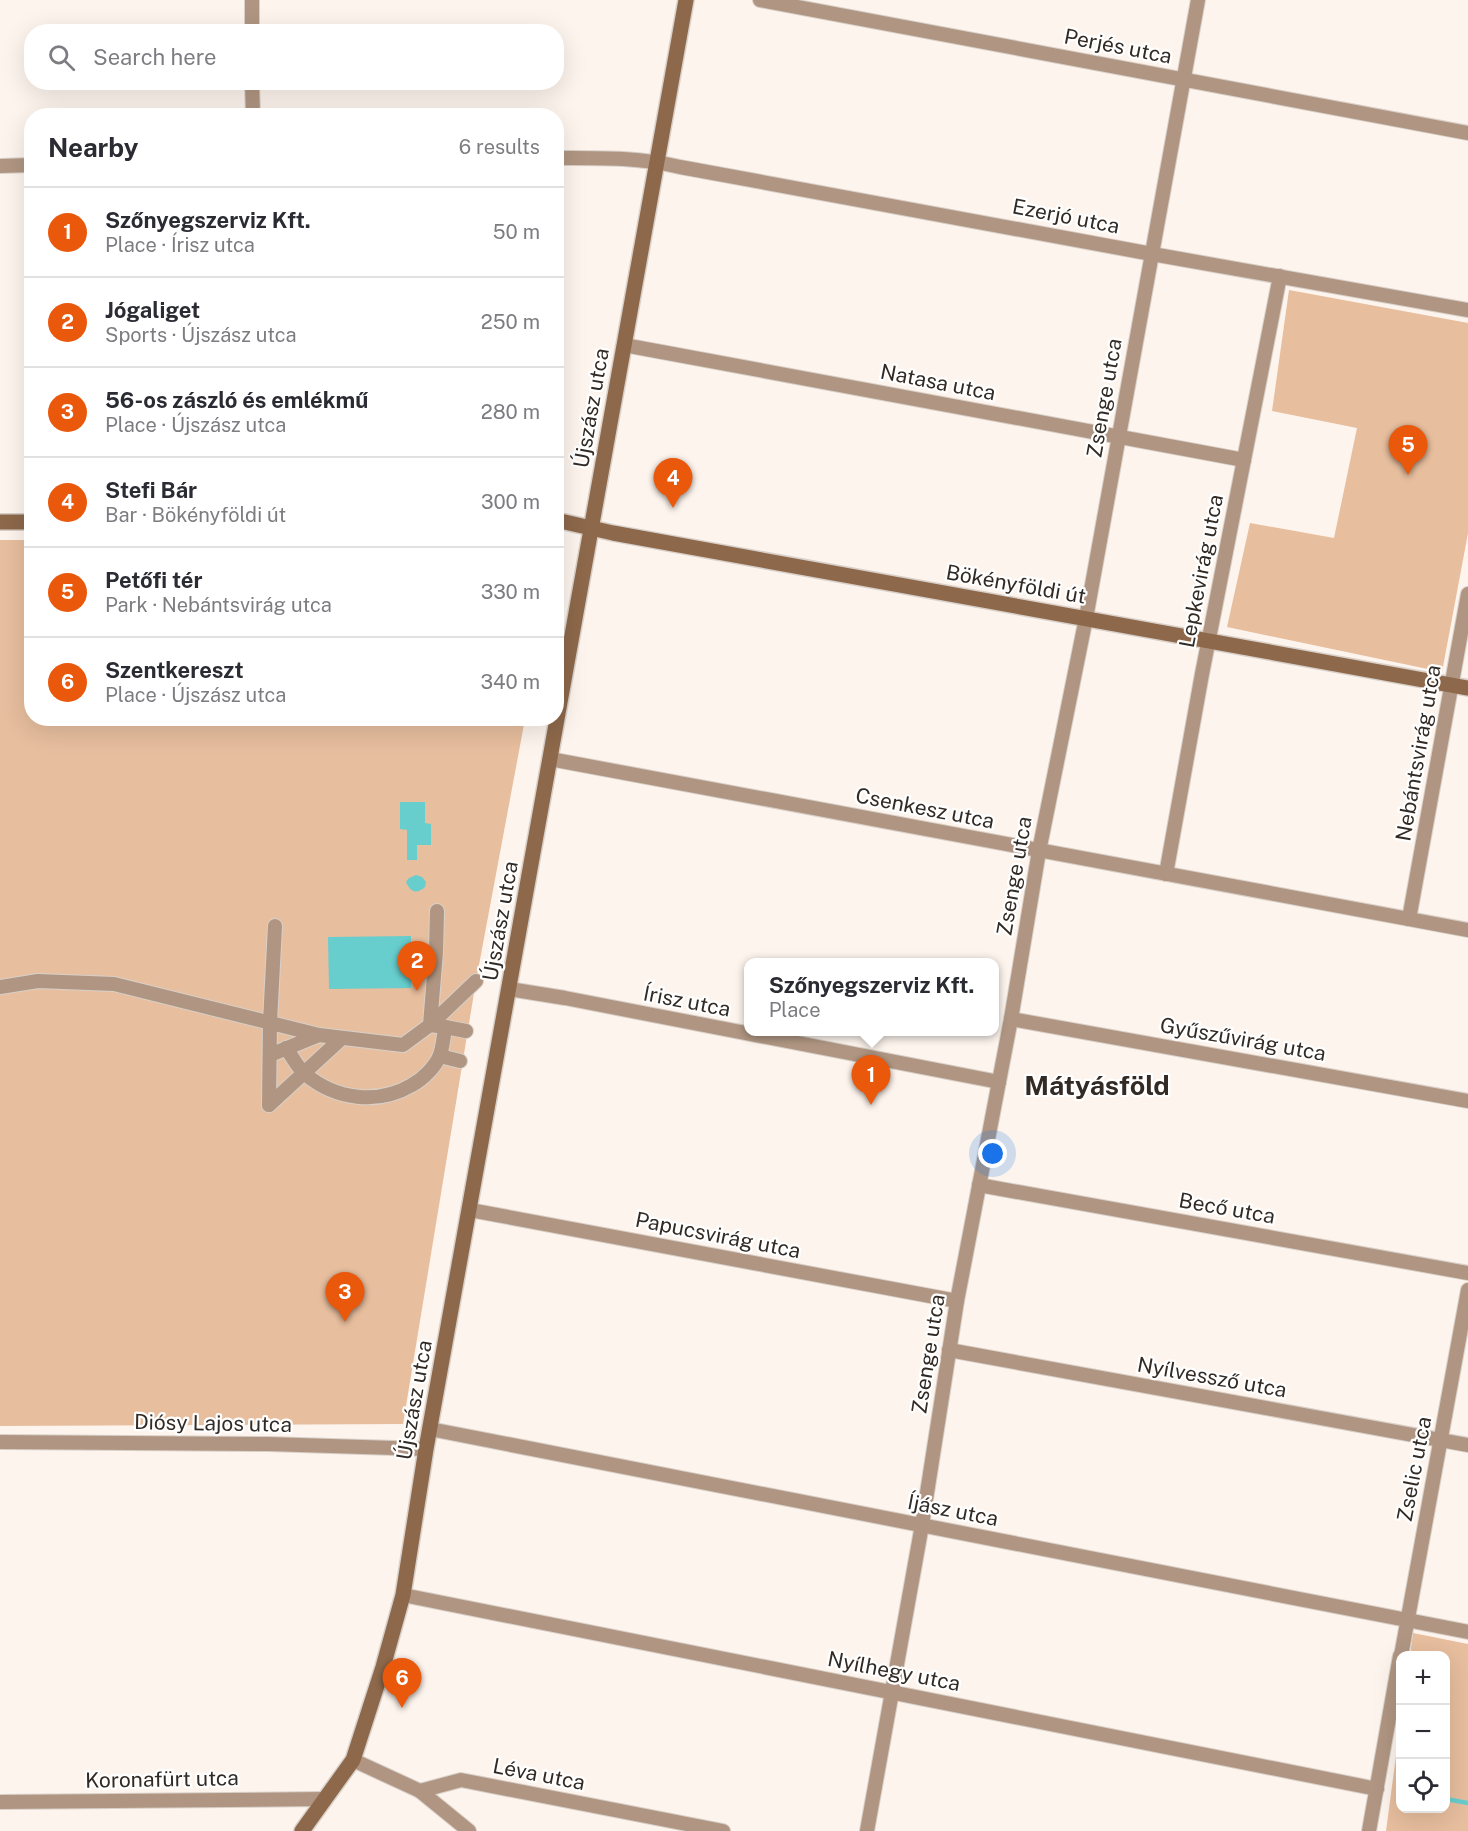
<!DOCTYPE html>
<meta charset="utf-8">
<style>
:root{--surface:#fff;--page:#f7f7f7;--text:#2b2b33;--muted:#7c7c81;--line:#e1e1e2;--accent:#ea580c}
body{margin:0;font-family:"Public Sans",sans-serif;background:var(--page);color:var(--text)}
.controls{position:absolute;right:18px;bottom:18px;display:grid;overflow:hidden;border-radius:12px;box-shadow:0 6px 24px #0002}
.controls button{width:54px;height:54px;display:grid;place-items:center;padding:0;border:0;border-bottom:2px solid var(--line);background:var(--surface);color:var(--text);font:30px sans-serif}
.you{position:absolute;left:993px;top:1154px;width:21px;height:21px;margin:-15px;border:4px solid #fff;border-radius:50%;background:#1a73e8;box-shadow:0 0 0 9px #1a73e833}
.badge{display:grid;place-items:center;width:39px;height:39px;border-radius:50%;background:var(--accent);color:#fff;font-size:20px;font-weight:700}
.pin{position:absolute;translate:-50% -50px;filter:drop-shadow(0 2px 3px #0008)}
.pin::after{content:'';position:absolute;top:32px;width:21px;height:18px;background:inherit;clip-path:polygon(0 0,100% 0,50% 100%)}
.popup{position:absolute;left:744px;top:958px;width:255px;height:78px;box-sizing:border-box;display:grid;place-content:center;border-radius:12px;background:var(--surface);filter:drop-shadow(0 2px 4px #0005);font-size:20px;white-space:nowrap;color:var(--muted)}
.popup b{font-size:22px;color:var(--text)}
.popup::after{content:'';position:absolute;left:50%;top:100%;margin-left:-12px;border:12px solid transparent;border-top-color:var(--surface)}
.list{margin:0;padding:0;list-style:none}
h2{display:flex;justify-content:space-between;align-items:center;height:78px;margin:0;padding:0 24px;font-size:26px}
h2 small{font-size:20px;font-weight:400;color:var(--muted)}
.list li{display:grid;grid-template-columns:39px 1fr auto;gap:18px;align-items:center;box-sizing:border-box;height:90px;padding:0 24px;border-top:2px solid var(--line)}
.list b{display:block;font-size:22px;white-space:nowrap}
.list p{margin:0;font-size:20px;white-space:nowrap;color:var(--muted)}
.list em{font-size:20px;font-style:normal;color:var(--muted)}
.icon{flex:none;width:33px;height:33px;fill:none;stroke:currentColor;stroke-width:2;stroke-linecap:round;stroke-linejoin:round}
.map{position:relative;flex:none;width:1468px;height:1831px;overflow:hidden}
.search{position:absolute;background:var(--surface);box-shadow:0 6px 24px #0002;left:24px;top:24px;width:540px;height:66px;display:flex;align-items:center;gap:15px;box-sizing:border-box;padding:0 21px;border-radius:24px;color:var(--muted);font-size:22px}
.panel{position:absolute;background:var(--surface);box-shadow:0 6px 24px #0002;left:24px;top:108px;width:540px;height:618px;border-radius:24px}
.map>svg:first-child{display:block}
.green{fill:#e7be9e}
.water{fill:#68cdcd}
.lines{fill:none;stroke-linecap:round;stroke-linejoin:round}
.stream{stroke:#68cdcd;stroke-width:4.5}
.street-casing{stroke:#d8d0c9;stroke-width:16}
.secondary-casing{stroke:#d8d0c9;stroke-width:18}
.street{stroke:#b09682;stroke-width:14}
.secondary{stroke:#8d684a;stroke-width:15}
.labels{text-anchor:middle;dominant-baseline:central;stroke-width:4.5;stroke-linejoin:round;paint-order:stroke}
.street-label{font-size:21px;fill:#322a24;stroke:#fff}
.district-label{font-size:27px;font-weight:bold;fill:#322a24;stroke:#fff}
</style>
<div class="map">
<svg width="1468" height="1831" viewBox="0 0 1468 1831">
<rect width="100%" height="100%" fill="#fdf4ed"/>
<!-- green -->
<g class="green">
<polygon points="1289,290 1468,323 1468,533 1442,672 1227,627 1250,523 1334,538 1357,428 1272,411"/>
<polygon points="0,540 31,540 32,718 525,719 476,981 403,1424 0,1426"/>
<polygon points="1413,1633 1468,1644 1468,1831 1386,1831 1400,1726 1400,1808 1446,1808 1446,1656 1410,1655"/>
</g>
<!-- water -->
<g class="water">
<polygon points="400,802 425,802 425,823 431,824 431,845 417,845 417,860 407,860 407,830 400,829"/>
<path d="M 416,875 L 422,877 L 426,882 L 425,887 C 417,894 411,893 406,882 L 409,878 Z"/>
<polygon points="411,936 411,988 329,989 328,937"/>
</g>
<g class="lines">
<!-- stream -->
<polyline class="stream" points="1446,1799 1468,1803"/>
<defs>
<g id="street">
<polyline points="252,0 252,32"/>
<polyline points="760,0 1468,133"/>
<polyline points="252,82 253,116"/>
<path d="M 556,158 C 598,158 639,157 680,167 L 1152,254 L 1468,310"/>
<polyline points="0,166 32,165"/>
<polyline points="624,345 1244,460"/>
<polyline points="550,759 1468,930"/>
<polyline points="1166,874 1202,674 1280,276"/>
<polyline points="1409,919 1468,594"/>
<polyline points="0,987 38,981 114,984 319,1035 270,1055"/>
<polyline points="509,989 565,998 999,1082"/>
<polyline points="1011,1019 1468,1101"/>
<polyline points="430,1025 476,981"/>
<polyline points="445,1027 466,1031"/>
<polyline points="319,1035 403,1045 430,1025 436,952 437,911"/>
<path d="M 286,1048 C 292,1056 297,1067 305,1074 C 336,1100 378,1105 412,1085 C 423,1079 436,1066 440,1055 C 443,1046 444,1036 445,1027 L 430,1025"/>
<polyline points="440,1056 460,1061"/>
<polyline points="269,1105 270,1022 275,926"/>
<polyline points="269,1105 342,1038"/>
<polyline points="979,1185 1468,1273"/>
<polyline points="470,1210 957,1301"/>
<polyline points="949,1350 1468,1445"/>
<polyline points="430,1429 1468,1632"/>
<polyline points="0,1442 268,1444 426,1449"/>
<polyline points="403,1595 1377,1789"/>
<polyline points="1401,1656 1468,1290"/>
<polyline points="353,1760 420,1791 461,1780 723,1831"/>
<polyline points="420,1791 469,1831"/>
<polyline points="0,1802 324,1799"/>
<polyline points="867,1831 922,1525 957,1301 1011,1019 1039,851 1086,618 1198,0"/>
<polyline points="1369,1831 1400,1656"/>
</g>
<g id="secondary">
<polyline points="556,520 613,533 1468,688"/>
<polyline points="0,522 32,522"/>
<polyline points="302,1831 353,1760 383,1667 403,1595 426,1449 686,0"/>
</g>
</defs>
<!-- street casing -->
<use href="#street" class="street-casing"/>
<!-- secondary casing -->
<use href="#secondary" class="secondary-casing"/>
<!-- street -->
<use href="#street" class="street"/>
<!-- secondary -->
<use href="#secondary" class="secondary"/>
</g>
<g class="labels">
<!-- street labels -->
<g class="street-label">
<text transform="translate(1118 46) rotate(11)">Perjés utca</text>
<text transform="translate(1066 216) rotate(11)">Ezerjó utca</text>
<text transform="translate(938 382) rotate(11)">Natasa utca</text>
<text transform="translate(1104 398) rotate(-80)">Zsenge utca</text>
<text transform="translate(591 408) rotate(-80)">Újszász utca</text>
<text transform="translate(1201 571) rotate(-79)">Lepkevirág utca</text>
<text transform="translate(1016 584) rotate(10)">Bökényföldi út</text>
<text transform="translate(1418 753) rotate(-80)">Nebántsvirág utca</text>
<text transform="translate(925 808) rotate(11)">Csenkesz utca</text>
<text transform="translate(1014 876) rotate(-80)">Zsenge utca</text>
<text transform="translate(500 921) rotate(-80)">Újszász utca</text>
<text transform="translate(687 1001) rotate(11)">Írisz utca</text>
<text transform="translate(1243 1039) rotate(10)">Gyűszűvirág utca</text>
<text transform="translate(1227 1208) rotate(10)">Becő utca</text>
<text transform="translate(718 1235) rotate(11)">Papucsvirág utca</text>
<text transform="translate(928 1354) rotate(-81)">Zsenge utca</text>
<text transform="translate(1212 1377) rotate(10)">Nyílvessző utca</text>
<text transform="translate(414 1400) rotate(-80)">Újszász utca</text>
<text transform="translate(213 1423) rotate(1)">Diósy Lajos utca</text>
<text transform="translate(1414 1469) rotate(-79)">Zselic utca</text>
<text transform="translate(953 1510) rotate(11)">Íjász utca</text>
<text transform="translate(894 1671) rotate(11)">Nyílhegy utca</text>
<text transform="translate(539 1774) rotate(11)">Léva utca</text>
<text transform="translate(162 1779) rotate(-1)">Koronafürt utca</text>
</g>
<!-- district labels -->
<g class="district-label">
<text x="1097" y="1085">Mátyásföld</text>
</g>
</g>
</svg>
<div class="controls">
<button>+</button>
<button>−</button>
<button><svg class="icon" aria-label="locate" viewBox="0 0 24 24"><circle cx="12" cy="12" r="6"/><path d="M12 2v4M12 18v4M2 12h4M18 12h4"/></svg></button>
</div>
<div class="you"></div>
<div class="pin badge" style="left:871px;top:1105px">1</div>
<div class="popup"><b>Szőnyegszerviz Kft.</b>Place</div>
<div class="pin badge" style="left:417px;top:991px">2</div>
<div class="pin badge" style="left:345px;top:1322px">3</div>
<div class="pin badge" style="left:673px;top:508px">4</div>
<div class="pin badge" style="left:1408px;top:475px">5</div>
<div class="pin badge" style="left:402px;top:1708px">6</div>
<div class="search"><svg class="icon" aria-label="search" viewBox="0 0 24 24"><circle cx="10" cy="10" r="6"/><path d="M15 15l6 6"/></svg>Search here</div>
<section class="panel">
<h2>Nearby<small>6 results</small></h2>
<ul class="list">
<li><span class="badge">1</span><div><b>Szőnyegszerviz Kft.</b><p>Place · Írisz utca</p></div><em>50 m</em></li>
<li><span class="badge">2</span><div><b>Jógaliget</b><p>Sports · Újszász utca</p></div><em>250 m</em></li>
<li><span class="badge">3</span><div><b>56-os zászló és emlékmű</b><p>Place · Újszász utca</p></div><em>280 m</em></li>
<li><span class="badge">4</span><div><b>Stefi Bár</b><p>Bar · Bökényföldi út</p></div><em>300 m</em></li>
<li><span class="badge">5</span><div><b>Petőfi tér</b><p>Park · Nebántsvirág utca</p></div><em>330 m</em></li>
<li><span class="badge">6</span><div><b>Szentkereszt</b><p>Place · Újszász utca</p></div><em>340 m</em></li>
</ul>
</section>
</div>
